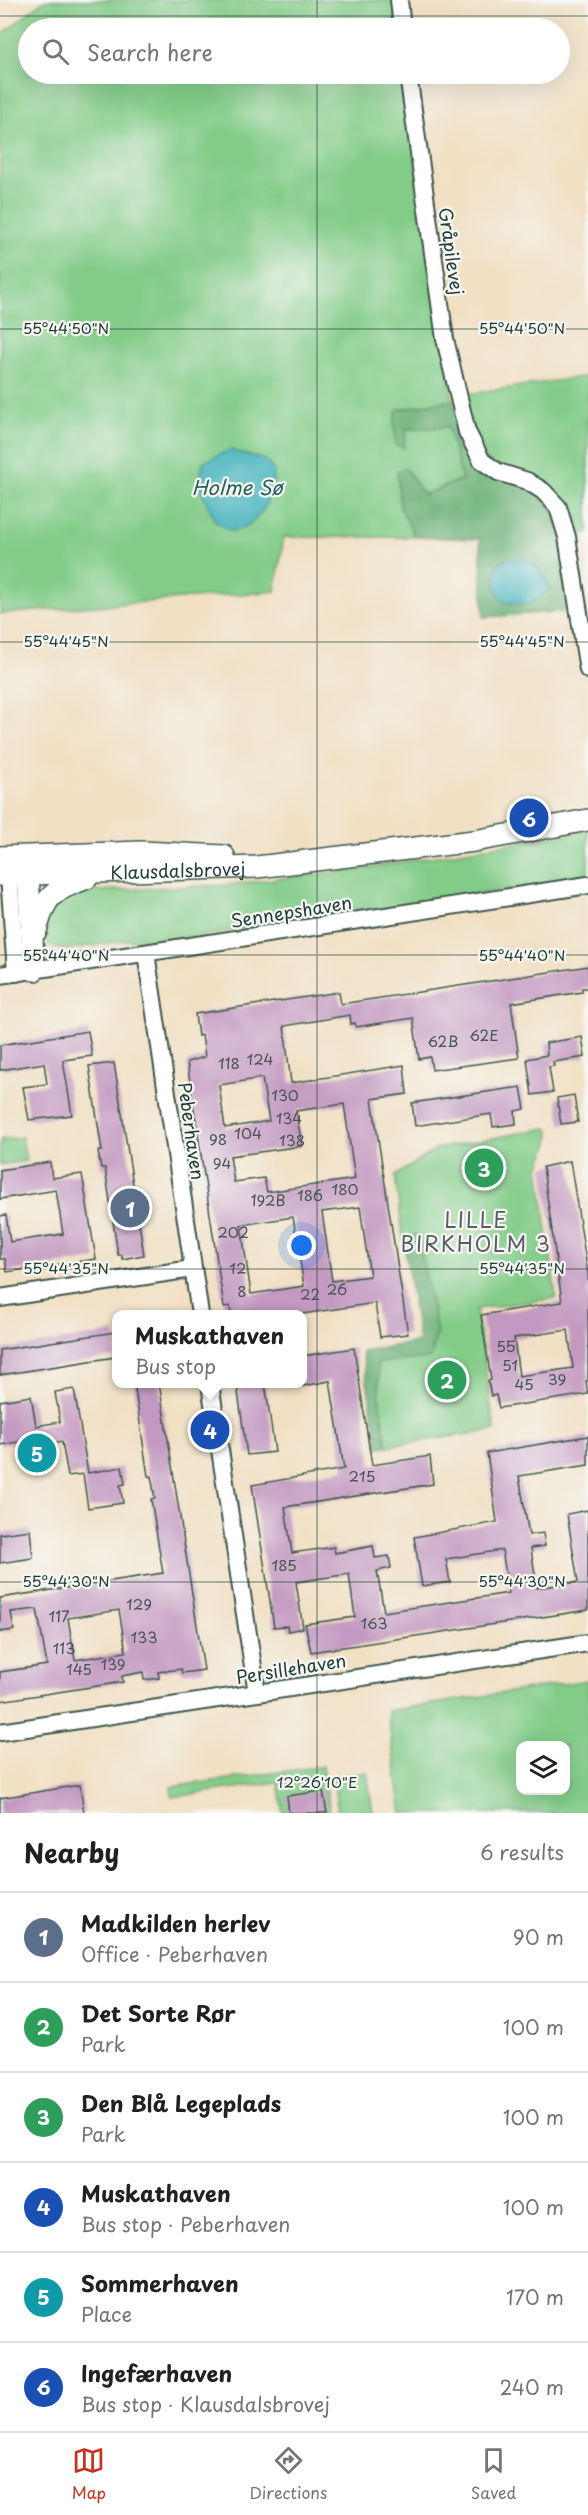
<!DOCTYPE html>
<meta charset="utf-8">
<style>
:root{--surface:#fff;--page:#f2f2f2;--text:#202124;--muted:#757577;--line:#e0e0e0;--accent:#c8321e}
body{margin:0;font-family:"Playpen Sans",sans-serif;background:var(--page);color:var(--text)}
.controls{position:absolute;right:18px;bottom:18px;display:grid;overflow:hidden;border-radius:12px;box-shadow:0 6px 24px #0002}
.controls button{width:54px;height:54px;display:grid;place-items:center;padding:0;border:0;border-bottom:2px solid var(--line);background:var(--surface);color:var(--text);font:30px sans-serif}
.you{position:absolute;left:302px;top:1246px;width:21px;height:21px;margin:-15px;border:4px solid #fff;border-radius:50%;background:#1a73e8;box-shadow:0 0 0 9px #1a73e833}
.badge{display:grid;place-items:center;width:39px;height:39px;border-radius:50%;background:var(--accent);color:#fff;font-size:20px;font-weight:700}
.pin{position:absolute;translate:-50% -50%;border:3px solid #fff;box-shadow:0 2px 6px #0006}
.popup{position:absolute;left:112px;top:1310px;width:195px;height:78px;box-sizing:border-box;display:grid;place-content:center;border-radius:12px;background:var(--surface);filter:drop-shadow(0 2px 4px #0005);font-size:20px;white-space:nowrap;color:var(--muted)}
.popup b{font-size:22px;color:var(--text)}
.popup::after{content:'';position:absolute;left:50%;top:100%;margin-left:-12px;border:12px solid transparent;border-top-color:var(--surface)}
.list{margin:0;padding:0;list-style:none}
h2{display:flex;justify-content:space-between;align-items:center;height:78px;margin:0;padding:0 24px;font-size:26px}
h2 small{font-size:20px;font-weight:400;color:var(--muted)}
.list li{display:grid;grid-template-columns:39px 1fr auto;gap:18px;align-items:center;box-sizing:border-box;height:90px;padding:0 24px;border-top:2px solid var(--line)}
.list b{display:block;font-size:22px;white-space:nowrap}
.list p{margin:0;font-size:20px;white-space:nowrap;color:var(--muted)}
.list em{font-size:20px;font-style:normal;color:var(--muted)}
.icon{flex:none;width:33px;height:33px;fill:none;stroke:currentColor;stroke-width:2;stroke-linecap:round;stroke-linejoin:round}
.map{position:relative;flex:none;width:588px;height:1813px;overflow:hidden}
.search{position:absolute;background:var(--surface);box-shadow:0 6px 24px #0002;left:18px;right:18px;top:18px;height:66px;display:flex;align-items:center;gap:15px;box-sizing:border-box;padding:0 21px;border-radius:33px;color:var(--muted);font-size:22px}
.sheet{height:618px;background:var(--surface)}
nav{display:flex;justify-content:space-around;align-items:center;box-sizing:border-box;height:84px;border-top:2px solid var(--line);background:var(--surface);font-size:16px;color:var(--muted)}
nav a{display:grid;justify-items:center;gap:3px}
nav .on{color:var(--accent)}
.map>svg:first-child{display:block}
.green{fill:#82cc88;stroke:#50845e;stroke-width:1.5;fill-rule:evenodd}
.forest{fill:#69b074;stroke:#447654;stroke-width:1.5}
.water{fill:#44b3be;stroke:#327879;stroke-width:1.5}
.building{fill:#c399c1;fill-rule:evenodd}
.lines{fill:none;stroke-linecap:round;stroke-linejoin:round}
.minor-casing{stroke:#3e554a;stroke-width:20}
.tertiary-casing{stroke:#3e554a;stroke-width:24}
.minor{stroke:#fff;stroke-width:16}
.tertiary{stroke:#fff;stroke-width:21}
.ticks{fill:none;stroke:#1f3d34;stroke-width:1.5;stroke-opacity:0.45}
.labels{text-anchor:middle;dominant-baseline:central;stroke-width:4.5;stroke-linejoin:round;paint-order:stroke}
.number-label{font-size:15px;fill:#485457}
.street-label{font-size:18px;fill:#1f3d34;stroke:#f6f6f2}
.water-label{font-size:20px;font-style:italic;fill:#2a605d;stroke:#f6f6f2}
.quarter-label{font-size:21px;letter-spacing:1.5px;fill:#585d65;stroke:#f6f6f2}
.ticks-label{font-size:15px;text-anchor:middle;fill:#1f3d34;stroke:#f6f6f2;stroke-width:4.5;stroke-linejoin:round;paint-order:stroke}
</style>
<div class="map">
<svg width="588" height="1813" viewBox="0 0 588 1813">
<rect width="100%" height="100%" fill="#f6f6f2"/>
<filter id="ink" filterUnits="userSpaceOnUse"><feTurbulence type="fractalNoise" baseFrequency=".0167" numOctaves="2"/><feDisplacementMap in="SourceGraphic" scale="12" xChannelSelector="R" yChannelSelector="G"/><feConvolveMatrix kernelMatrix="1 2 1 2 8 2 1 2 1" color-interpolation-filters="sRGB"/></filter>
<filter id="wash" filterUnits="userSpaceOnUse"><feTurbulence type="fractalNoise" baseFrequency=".008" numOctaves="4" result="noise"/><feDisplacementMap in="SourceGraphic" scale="24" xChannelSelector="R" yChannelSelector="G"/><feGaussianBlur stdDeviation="1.35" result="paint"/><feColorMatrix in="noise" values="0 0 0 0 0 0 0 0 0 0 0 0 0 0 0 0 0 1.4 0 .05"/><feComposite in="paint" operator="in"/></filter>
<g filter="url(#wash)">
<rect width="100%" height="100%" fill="#f1e0c4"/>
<!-- green -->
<g class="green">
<polygon points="44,0 394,0 398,28 28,28 28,74 403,74 453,400 397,410 396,445 404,448 405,429 448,427 462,479 424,495 406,469 400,506 415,537 284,537 275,591 0,614 0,36"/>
<polygon points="588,376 588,533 569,537 485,458 460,395"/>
<polygon points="584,831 588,833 588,878 167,941 128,940 64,950 49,946 43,925 49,910 74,892 224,885 354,870"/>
<polygon points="546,1128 550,1131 549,1143 539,1168 556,1298 476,1309 495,1430 387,1446 380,1404 377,1362 431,1358 418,1235 403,1237 395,1176 436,1149"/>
<polygon points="22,1137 26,1161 0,1165 0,1140"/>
<path d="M 588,1680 L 588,1813 L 402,1813 L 387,1711 ZM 520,1746 L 566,1746 L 566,1790 L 520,1790 Z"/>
<polygon points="323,1766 330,1813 283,1813 278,1782 172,1797 171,1787"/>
<polygon points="367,1772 373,1813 338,1813 333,1777"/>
</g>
<!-- forest -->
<g class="forest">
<polygon points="453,400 469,450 538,494 553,511 565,543 570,611 484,617 480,539 415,537 400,506 397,471 406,469 424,495 462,479 448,427 406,429 404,448 396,445 394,423 397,410"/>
<polygon points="418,1235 437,1332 431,1358 378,1363 380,1404 387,1446 378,1447 362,1351 419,1342 403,1237"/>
</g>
<!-- water -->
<g class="water">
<path d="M 230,450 L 265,460 L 274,471 C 273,498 260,527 231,531 L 215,521 L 199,485 L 203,462 Z"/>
<path d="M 509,558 C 531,559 541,567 550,587 C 536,606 525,605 503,602 L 495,585 L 498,563 Z"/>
</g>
<g id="blocks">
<!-- building -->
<g class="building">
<path d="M 588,966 L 588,988 L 582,988 L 582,992 L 511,1003 L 519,1058 L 432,1070 L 430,1057 L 419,1059 L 413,1018 L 356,1027 L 355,1023 L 351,1024 L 350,1015 L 284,1026 L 291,1083 L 404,1065 L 407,1094 L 372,1099 L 408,1334 L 380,1337 L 375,1303 L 302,1314 L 231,1314 L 230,1306 L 224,1307 L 187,1062 L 205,1057 L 202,1035 L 198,1036 L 195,1014 L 339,992 L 341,1004 ZM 262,1078 L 269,1121 L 225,1128 L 219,1085 ZM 344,1104 L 355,1179 L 267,1192 L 264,1178 L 234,1182 L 230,1156 L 302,1146 L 296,1111 ZM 360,1207 L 370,1276 L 332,1281 L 322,1212 ZM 293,1217 L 304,1286 L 251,1294 L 241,1225 Z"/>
<polygon points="88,1031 92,1056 63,1060 72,1115 29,1120 23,1087 47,1084 44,1063 0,1070 0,1045"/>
<polygon points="582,1037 585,1057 553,1062 554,1066 549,1067 553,1092 532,1095 527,1059 547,1055 546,1043"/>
<polygon points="114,1063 144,1255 122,1259 122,1255 118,1255 105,1168 101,1168 98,1151 102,1151 89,1066"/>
<polygon points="521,1087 525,1109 515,1111 516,1124 493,1127 491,1114 415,1126 412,1103"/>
<polygon points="574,1095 578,1122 561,1124 557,1098"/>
<path d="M 570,1161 L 588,1274 L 588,1381 L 586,1381 L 588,1394 L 499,1408 L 496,1395 L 491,1396 L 488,1381 L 491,1380 L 481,1315 L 562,1302 L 543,1167 ZM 568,1330 L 573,1368 L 519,1376 L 514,1338 Z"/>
<polygon points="50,1162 52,1178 82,1174 96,1259 7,1272 5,1259 0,1259 0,1216 6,1215 10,1242 63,1234 56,1190 0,1199 0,1170"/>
<polygon points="115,1332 117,1346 115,1357 0,1375 0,1350"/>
<polygon points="354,1348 372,1465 430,1456 433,1484 285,1507 292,1553 334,1547 335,1553 373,1546 375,1558 389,1556 391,1568 377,1571 384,1612 509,1593 502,1550 446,1559 450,1582 422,1586 414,1537 497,1522 487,1453 588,1436 588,1465 519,1476 529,1535 543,1533 545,1546 531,1548 537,1588 578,1582 567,1514 588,1510 588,1610 311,1652 305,1624 355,1617 349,1574 296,1582 303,1628 288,1631 287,1626 274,1627 252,1485 344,1469 330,1381 303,1386 303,1356"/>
<path d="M 134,1383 L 159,1383 L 204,1670 L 182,1673 L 181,1669 L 158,1672 L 159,1678 L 144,1680 L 143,1672 L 122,1676 L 123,1682 L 0,1701 L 0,1672 L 47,1665 L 37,1609 L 11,1612 L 14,1630 L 0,1632 L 0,1598 L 163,1573 L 151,1499 L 155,1498 L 151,1476 L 148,1476 ZM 119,1610 L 126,1652 L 75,1660 L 68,1618 Z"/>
<polygon points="246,1383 265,1383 275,1452 247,1455 237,1385"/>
<polygon points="74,1389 88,1473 122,1467 125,1484 120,1485 123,1503 88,1508 83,1474 68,1476 62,1442 31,1447 30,1440 0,1445 0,1401 31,1396 36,1426 60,1422 55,1392"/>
<polygon points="30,1530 33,1558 0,1563 0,1534"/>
<polygon points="80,1785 84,1813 0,1813 0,1798"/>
<polygon points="323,1791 327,1813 289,1813 287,1796"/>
</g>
</g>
</g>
<g filter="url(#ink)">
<use href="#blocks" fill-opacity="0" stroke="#3e554a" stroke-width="1.5"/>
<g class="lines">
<defs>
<g id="minor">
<polyline points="399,0 402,28"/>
<polyline points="408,74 445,339 467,432 482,461 498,472 527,481 543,491 558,507 567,537 588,670"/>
<polyline points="9,875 16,973"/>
<polyline points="146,953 200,1314"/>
<polyline points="0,975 588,885"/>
<polyline points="0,1298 192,1269"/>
<polyline points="210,1384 257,1693"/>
<polyline points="0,1732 588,1643"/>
</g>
<g id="tertiary">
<polyline points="0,857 142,852 224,856"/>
<polyline points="27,862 34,970"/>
<path id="s1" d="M 0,875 L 257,867 L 474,841 L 588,820"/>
<path d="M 36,931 C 46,894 51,892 87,878"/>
</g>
</defs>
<!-- minor casing -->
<use href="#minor" class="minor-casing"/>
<!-- tertiary casing -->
<use href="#tertiary" class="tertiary-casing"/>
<!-- minor -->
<use href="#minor" class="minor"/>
<!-- tertiary -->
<use href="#tertiary" class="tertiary"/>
</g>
</g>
<!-- ticks -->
<path class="ticks" d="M 317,0 L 317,28M 0,16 L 588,16M 317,74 L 317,1813M 0,329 L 588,329M 0,642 L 588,642M 0,955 L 588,955M 0,1269 L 588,1269M 0,1582 L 588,1582"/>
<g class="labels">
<!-- number labels -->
<g class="number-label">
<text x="484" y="1034">62E</text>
<text x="443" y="1040">62B</text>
<text x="260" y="1058">124</text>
<text x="229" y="1062">118</text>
<text x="285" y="1094">130</text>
<text x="289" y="1117">134</text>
<text x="248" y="1132">104</text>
<text x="218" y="1138">98</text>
<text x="292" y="1139">138</text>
<text x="222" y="1162">94</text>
<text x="345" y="1188">180</text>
<text x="310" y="1194">186</text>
<text x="268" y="1199">192B</text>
<text x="233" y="1231">202</text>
<text x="238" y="1267">12</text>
<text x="337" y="1288">26</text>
<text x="242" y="1290">8</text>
<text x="310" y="1293">22</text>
<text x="506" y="1345">55</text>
<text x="510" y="1364">51</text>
<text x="557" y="1378">39</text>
<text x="524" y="1383">45</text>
<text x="362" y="1475">215</text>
<text x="284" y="1564">185</text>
<text x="139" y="1603">129</text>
<text x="59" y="1615">117</text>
<text x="374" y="1622">163</text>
<text x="144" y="1636">133</text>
<text x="64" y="1647">113</text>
<text x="113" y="1663">139</text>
<text x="79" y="1668">145</text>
</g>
<!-- street labels -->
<g class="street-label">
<text transform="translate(452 251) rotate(82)">Gråpilevej</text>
<text stroke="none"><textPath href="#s1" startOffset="178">Klausdalsbrovej</textPath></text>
<text transform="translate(291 911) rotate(-9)">Sennepshaven</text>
<text transform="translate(192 1131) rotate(82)">Peberhaven</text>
<text transform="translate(291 1668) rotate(-9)">Persillehaven</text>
</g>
<!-- water labels -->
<g class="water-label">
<text x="237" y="487">Holme Sø</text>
</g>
<!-- quarter labels -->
<g class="quarter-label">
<text x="476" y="1219">LILLE<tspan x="476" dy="24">BIRKHOLM 3</tspan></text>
</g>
</g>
<g class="ticks-label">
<text x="66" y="334">55°44'50"N</text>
<text x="522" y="334">55°44'50"N</text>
<text x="66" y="647">55°44'45"N</text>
<text x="522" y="647">55°44'45"N</text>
<text x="66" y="961">55°44'40"N</text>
<text x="522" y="961">55°44'40"N</text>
<text x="66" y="1274">55°44'35"N</text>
<text x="522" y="1274">55°44'35"N</text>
<text x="66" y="1587">55°44'30"N</text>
<text x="522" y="1587">55°44'30"N</text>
<text x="317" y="1788">12°26'10"E</text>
</g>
</svg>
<div class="controls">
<button><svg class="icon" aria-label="layers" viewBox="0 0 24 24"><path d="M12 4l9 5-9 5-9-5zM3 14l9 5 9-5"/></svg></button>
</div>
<div class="you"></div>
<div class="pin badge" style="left:130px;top:1208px;background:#5c6f8a">1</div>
<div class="pin badge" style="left:447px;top:1380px;background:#2e9e5b">2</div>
<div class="pin badge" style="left:484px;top:1168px;background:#2e9e5b">3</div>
<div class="pin badge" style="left:210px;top:1430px;background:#1a4fb4">4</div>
<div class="popup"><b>Muskathaven</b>Bus stop</div>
<div class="pin badge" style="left:37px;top:1453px;background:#0f9aa8">5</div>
<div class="pin badge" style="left:529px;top:818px;background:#1a4fb4">6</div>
<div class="search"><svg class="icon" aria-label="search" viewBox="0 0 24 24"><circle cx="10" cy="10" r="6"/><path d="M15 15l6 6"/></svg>Search here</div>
</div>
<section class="sheet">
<h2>Nearby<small>6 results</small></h2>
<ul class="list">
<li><span class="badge" style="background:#5c6f8a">1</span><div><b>Madkilden herlev</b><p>Office · Peberhaven</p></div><em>90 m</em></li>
<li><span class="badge" style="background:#2e9e5b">2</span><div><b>Det Sorte Rør</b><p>Park</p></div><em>100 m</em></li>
<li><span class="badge" style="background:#2e9e5b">3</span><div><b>Den Blå Legeplads</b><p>Park</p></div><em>100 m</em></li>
<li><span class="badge" style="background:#1a4fb4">4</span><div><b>Muskathaven</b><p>Bus stop · Peberhaven</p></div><em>100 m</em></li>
<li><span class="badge" style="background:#0f9aa8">5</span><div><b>Sommerhaven</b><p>Place</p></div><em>170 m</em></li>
<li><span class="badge" style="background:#1a4fb4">6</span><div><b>Ingefærhaven</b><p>Bus stop · Klausdalsbrovej</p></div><em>240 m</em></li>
</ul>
</section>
<nav>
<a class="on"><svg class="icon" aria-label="map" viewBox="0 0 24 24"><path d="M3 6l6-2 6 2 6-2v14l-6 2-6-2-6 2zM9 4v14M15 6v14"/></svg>Map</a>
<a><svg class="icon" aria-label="directions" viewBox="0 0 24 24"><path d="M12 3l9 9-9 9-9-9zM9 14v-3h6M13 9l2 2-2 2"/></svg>Directions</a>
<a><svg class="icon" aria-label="saved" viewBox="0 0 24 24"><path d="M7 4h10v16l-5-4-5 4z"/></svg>Saved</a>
</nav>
